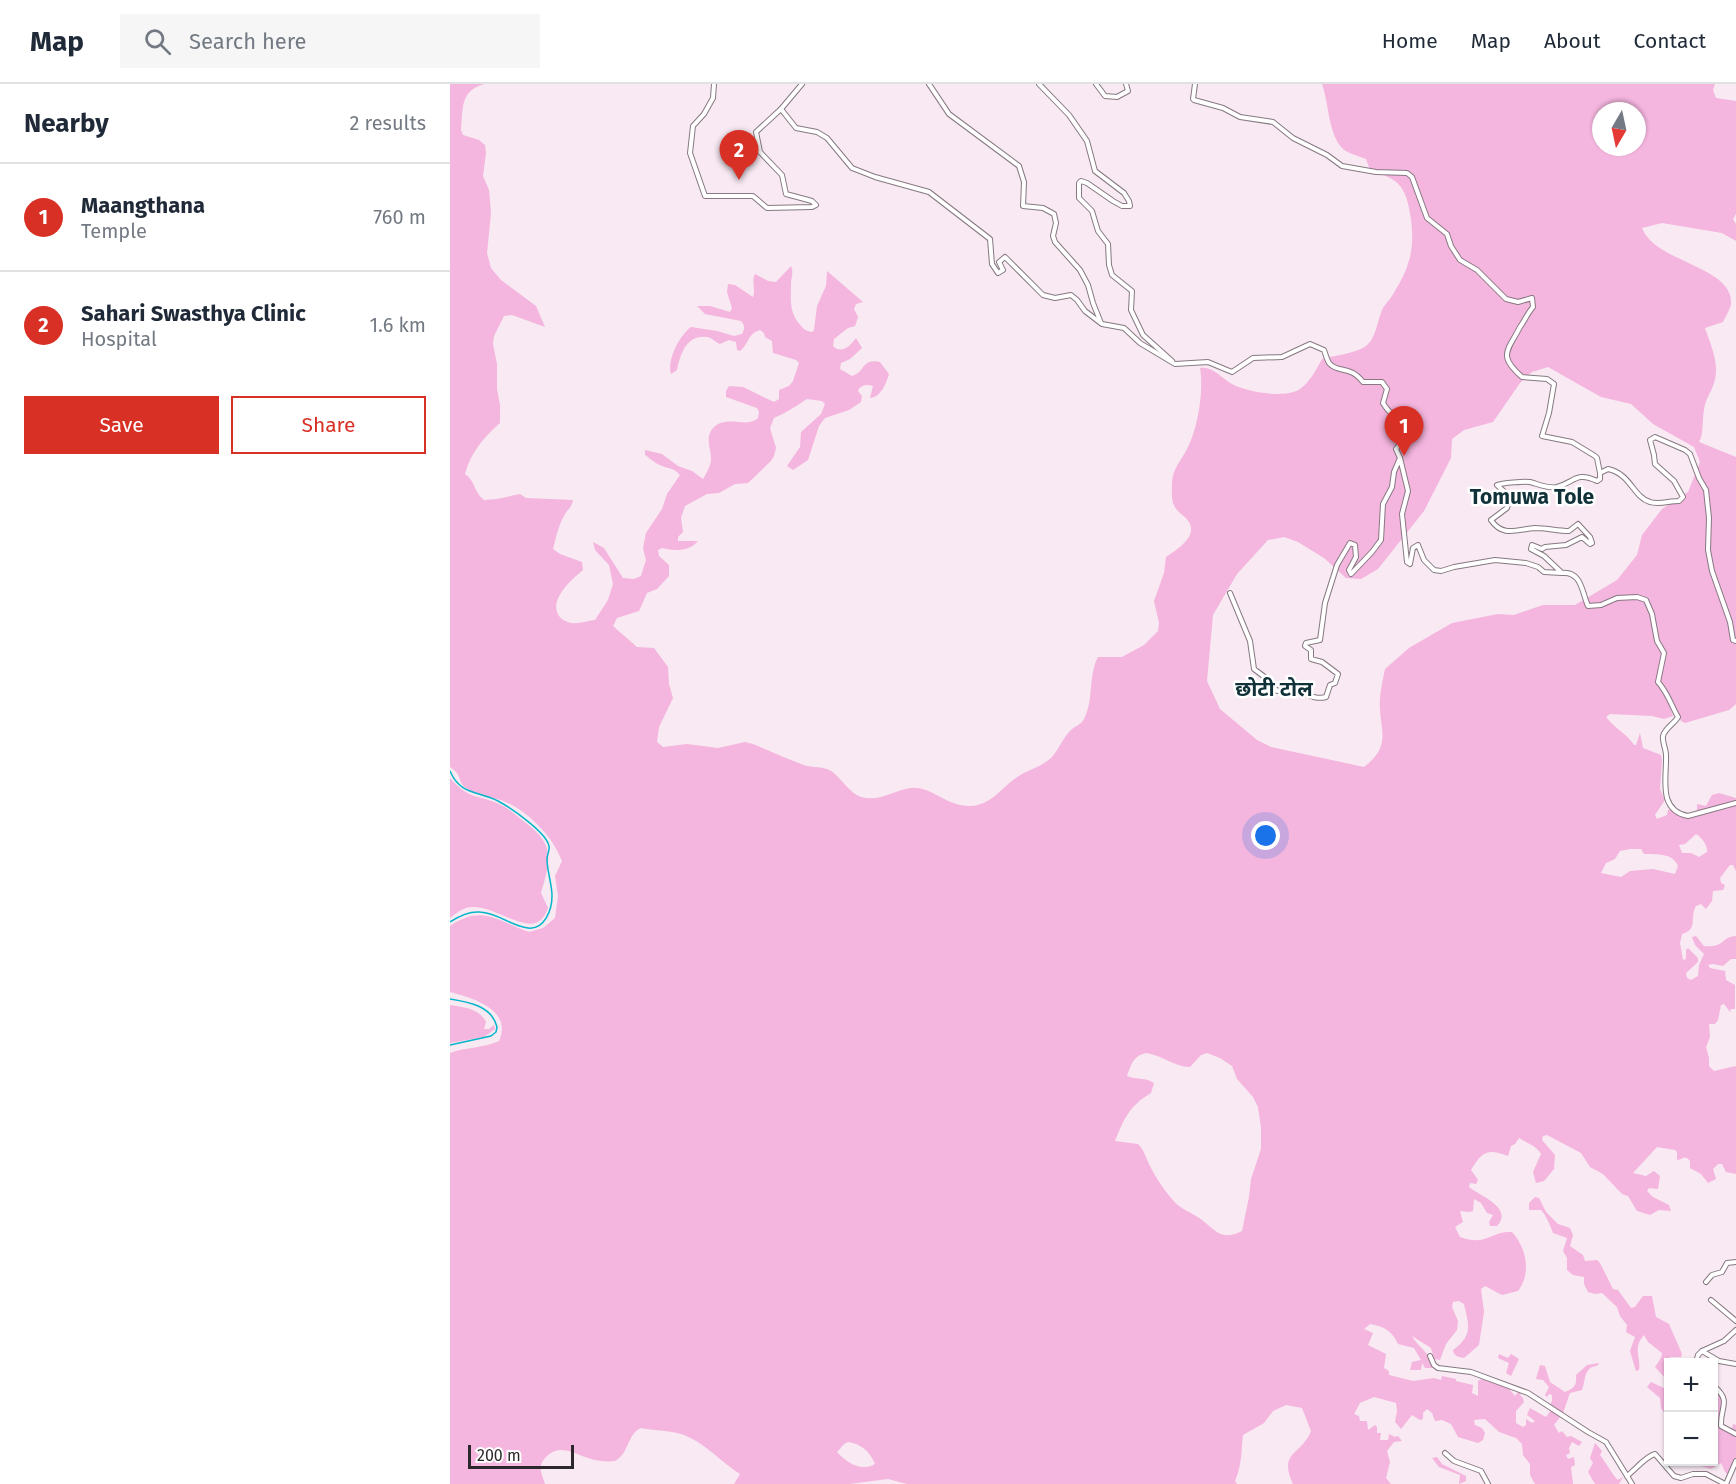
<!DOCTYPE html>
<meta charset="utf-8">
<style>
:root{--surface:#fff;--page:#f6f6f7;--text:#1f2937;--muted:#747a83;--line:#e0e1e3;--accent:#d93025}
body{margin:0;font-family:"Fira Sans","Noto Sans Devanagari",sans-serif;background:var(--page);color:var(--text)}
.controls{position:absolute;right:18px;bottom:18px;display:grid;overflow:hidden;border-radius:0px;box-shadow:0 2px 4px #0004}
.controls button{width:54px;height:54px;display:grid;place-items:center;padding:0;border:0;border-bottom:2px solid var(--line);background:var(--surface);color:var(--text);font:30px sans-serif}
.compass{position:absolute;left:1142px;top:18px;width:54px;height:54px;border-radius:50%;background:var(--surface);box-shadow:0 2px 4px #0004;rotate:189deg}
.scale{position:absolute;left:18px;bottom:15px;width:106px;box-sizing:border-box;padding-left:6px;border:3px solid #2c272a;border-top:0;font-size:16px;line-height:21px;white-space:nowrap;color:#2c272a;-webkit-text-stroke:4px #fff;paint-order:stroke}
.you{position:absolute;left:816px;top:752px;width:21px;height:21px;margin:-15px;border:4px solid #fff;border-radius:50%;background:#1a73e8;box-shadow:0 0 0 9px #1a73e833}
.badge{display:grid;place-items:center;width:39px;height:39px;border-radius:50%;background:var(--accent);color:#fff;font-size:20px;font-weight:700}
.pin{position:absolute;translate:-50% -50px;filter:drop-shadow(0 2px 3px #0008)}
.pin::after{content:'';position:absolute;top:32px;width:21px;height:18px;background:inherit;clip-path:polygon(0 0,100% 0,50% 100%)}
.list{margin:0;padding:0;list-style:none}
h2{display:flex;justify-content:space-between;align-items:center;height:78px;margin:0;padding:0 24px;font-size:26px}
h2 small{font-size:20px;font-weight:400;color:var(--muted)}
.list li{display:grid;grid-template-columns:39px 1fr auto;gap:18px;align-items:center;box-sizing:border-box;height:108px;padding:0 24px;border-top:2px solid var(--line)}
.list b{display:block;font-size:22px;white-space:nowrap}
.list p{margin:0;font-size:20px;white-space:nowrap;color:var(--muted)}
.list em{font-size:20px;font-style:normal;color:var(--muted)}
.actions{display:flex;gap:12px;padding:18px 24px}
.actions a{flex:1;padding:14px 0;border:2px solid var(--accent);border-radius:0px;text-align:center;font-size:21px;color:var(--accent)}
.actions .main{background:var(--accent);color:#fff}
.icon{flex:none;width:33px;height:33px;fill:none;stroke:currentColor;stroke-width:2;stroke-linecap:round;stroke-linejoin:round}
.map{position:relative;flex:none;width:1286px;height:1400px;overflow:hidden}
header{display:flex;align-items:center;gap:36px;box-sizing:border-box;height:84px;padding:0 30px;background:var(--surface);border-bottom:2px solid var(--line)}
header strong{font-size:28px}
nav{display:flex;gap:33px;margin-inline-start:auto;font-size:21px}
.search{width:420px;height:54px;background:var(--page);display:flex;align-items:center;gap:15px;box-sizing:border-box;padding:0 21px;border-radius:0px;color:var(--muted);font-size:22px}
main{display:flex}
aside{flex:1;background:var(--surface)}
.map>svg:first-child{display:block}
.green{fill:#f4b5de;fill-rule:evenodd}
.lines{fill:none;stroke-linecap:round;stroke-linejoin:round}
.stream{stroke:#04b6ca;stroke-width:1.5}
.minor-casing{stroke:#867981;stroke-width:6}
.minor{stroke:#fff;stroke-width:4}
.labels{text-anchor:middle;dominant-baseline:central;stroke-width:5;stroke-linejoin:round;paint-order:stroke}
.quarter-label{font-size:21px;font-weight:bold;fill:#103238;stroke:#fff}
</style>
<header>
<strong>Map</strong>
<div class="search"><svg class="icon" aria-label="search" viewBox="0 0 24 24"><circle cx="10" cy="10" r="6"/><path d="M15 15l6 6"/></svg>Search here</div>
<nav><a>Home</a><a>Map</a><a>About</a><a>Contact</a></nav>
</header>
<main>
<aside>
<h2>Nearby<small>2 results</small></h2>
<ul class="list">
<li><span class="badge">1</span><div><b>Maangthana</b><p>Temple</p></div><em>760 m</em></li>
<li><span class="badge">2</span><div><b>Sahari Swasthya Clinic</b><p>Hospital</p></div><em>1.6 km</em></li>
</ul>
<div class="actions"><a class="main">Save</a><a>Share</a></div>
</aside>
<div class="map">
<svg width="1286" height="1400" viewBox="0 0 1286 1400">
<rect width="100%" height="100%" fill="#f8e9f2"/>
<!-- green -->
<g class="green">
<path d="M 0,0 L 34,0 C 10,7 13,24 11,46 L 13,51 L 29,56 L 35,61 L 36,69 L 33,92 L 39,106 L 41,129 L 37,169 L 41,184 L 51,196 L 86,222 L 95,243 L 62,231 L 54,232 L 44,252 L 43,260 L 47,280 L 47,305 L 50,321 L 50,339 C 33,354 21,368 15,390 C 26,398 23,407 34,416 L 47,415 L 70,410 L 76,414 L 123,416 C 122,423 119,424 115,430 C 109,440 106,453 103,465 L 110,470 L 132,478 L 133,486 C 122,495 98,516 109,532 C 112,536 117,538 121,539 C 129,540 137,537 145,536 L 158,516 L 163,500 L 159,481 L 145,466 L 143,458 L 154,464 L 173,494 L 184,495 L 191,492 L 196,476 L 193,464 L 196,449 L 212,425 L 217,410 L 230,391 C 224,384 220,385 212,382 C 206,380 201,375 195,371 L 195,366 L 212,370 L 228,382 L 242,387 L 253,395 C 256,390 260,383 261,377 C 262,366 254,354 263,344 C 277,330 296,345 308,334 L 309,328 L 307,324 L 276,313 L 276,307 L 279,302 L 293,303 L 324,318 L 329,315 L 329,306 L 339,302 L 343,297 L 349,279 L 346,276 L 323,269 L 322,257 L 315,253 L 314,249 L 310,246 C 298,249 299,260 290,267 L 287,266 L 286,258 L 279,256 L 270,260 C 265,258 263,254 257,253 C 237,250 230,270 227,286 L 221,290 C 217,276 229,252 241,243 L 267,247 L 284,252 L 292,250 C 295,245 295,241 291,237 L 255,230 L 247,222 L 260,222 L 280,228 L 282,224 L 277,208 L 278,200 L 285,201 L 303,213 C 306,205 301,197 305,190 L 318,197 L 326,198 L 341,182 C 344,189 341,193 341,200 C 341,213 339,225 347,237 C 352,243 354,247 362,248 L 364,246 L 367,222 L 376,202 L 377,187 L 413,218 L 406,220 L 404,225 L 408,233 L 405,242 L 398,244 L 384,255 L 383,262 C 392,271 401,261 406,254 L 412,264 L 400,275 L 391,279 L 390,285 L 402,292 C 416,288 411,274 430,278 L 439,290 C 436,300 431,313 420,314 L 423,302 C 417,300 410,301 408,307 L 412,312 L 411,318 L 399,326 L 375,334 L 369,342 L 358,376 L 343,386 L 337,382 L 350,363 L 351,348 L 371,330 L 375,320 L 372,317 L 357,315 C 345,323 337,328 324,334 L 320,344 L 326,364 L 324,372 L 321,377 L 298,399 L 285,400 L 269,409 L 257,410 L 235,422 L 231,434 L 233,448 L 228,453 L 228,457 L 248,457 C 239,468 224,467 212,464 L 208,466 L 209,472 L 219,481 L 219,492 L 207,505 L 197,509 L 189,527 L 167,534 L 163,542 L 187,563 L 204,564 L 218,583 L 219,600 L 223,614 L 209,643 L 207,658 L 213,663 L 237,660 L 268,664 L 295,658 L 303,660 C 320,667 337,675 354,681 C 362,684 374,682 381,687 C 392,694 401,713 416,714 C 432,716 446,706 461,704 C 482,702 496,723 521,722 C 540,721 550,706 563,696 C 575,686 591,684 602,673 C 609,665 613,654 620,647 C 625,642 631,641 634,635 C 644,616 638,592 648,573 L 672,573 L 694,561 L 708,547 L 709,539 L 704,517 L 714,489 L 716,473 C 726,466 748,453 739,438 C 736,432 726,428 724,421 C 721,416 722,404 722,398 C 723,384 731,377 737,365 C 748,345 754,306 750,284 C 763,282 771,294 782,300 C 796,308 836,315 850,305 C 860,298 866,286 872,275 C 885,271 905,270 916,262 C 927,253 927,236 933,224 C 937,218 943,212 946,205 C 962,179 965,159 960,129 C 955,100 947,95 920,86 L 916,75 C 909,72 899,70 893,65 C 878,50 879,19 872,0 L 1265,0 L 1263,6 L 1266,14 L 1286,17 L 1286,130 L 1283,135 L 1286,140 L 1286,157 L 1272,149 L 1212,139 L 1192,144 C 1205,179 1284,182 1281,220 C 1280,226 1275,233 1273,238 L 1255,244 C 1261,262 1270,280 1264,299 C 1261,309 1255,315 1254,326 C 1252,335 1254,350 1249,358 L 1286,373 L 1286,620 L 1279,626 L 1235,639 L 1231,637 L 1220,614 L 1219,620 L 1223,632 L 1214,635 L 1202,632 L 1160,630 L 1156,633 C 1164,644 1176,649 1184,661 L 1186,661 L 1190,649 L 1193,664 L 1211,671 L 1212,676 L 1210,705 L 1215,716 L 1205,731 L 1207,735 L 1217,731 L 1218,726 L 1221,725 L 1235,734 L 1286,720 L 1286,787 L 1283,781 L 1280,781 L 1270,794 L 1271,799 L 1275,801 L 1273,806 L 1263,807 L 1262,817 L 1256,825 L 1251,820 L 1246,822 C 1239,834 1249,845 1232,850 L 1230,859 L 1233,876 L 1236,875 L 1236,866 L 1238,864 L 1248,874 L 1248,878 L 1236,889 L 1237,894 L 1241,896 L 1248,892 L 1249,881 L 1254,870 L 1245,861 L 1242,853 L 1246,852 L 1254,862 C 1276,864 1270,853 1286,852 L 1286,875 L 1281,875 L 1273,882 L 1263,880 L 1258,881 L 1260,884 L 1275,887 L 1276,896 L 1285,901 L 1285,925 L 1281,925 L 1280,928 L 1274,920 L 1271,921 L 1268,936 L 1265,940 L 1259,940 L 1260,953 L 1256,963 L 1259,974 L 1259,982 L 1264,987 L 1286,982 L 1286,1090 L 1276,1088 L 1272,1080 L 1268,1080 L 1263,1085 L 1266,1095 L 1258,1099 L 1251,1090 L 1240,1084 L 1240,1077 C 1234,1070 1233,1076 1227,1076 L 1227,1068 L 1225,1066 L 1207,1063 L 1183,1089 L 1196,1092 L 1204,1087 L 1210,1092 L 1208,1105 L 1199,1104 L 1197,1107 L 1203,1113 L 1219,1121 L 1221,1127 L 1209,1126 L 1200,1131 L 1187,1127 L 1178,1112 L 1172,1110 L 1153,1090 L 1140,1083 L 1131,1069 L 1097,1051 L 1093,1052 L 1092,1056 L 1105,1071 L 1104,1085 L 1094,1097 L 1086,1099 L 1083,1088 L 1091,1070 C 1086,1061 1076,1059 1069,1054 L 1065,1060 L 1061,1062 L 1058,1072 C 1038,1065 1033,1066 1021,1086 L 1028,1096 L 1026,1100 L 1020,1099 L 1019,1103 C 1030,1112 1064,1124 1047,1142 L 1040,1142 L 1039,1138 L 1043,1131 L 1037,1129 L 1031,1119 L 1024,1115 L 1023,1127 L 1019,1128 L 1010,1127 L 1013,1138 L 1005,1143 L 1010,1153 C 1037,1163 1039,1147 1062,1148 C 1076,1163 1082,1189 1068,1207 L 1052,1211 L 1035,1202 L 1031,1205 L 1034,1228 L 1029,1261 L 1014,1274 C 1008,1273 1004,1272 1003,1266 C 1023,1251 1019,1242 1014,1220 L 1009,1217 L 1003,1218 L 1002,1223 L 1008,1237 L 1007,1246 L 996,1260 L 990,1276 L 984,1275 L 981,1264 L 962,1252 C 968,1263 982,1270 982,1284 L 975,1284 L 972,1279 L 971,1286 L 960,1286 L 962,1278 L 971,1276 L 964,1264 L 948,1260 C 942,1247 934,1242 920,1240 L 914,1245 L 923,1249 L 918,1261 L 936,1270 L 934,1284 L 939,1287 L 939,1291 L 963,1297 L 984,1294 L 991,1296 L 992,1292 L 1006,1295 L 1006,1297 L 1023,1301 L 1022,1309 L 1028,1312 L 1028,1297 L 1034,1294 L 1057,1302 L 1065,1312 L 1068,1308 L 1071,1309 L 1070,1311 L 1073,1314 L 1074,1318 L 1066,1327 L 1066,1339 L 1073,1343 L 1076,1341 L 1076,1335 L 1082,1339 L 1085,1337 L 1077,1331 L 1080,1324 L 1096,1333 L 1101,1326 L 1099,1322 L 1102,1317 L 1102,1311 L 1099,1310 L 1097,1313 L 1095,1311 L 1099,1303 L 1093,1296 L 1086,1295 L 1090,1281 L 1095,1282 L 1100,1298 L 1115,1308 C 1124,1304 1127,1302 1126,1291 L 1137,1281 L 1149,1279 L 1147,1282 C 1133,1283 1136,1297 1132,1306 L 1120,1309 L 1113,1329 L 1104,1341 L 1109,1349 L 1112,1347 L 1117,1353 L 1121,1352 L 1132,1358 L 1129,1362 L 1122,1358 L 1119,1364 L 1120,1369 L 1116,1371 L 1118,1375 L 1124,1373 L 1125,1381 L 1121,1383 L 1123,1400 L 1085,1400 L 1080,1391 L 1080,1380 L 1073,1371 L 1072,1360 L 1066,1354 L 1049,1348 L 1035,1335 L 1024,1336 L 1025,1341 L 1032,1344 L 1035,1349 L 1033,1356 L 1028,1359 L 1008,1353 L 1001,1340 L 992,1336 L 985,1337 L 982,1329 L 977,1325 L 973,1329 L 973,1335 L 970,1336 L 962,1331 L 951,1345 L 945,1338 L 947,1327 L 946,1319 L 924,1313 L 910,1319 L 904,1330 L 909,1332 L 910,1337 L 917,1337 L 918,1346 L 925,1341 L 927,1343 L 927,1349 L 931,1349 L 930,1356 L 938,1356 L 939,1350 L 945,1353 L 948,1352 L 952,1357 L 944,1358 L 937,1367 L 940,1378 L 936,1394 L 941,1400 L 843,1400 C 828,1367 851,1372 861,1347 L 852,1324 L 836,1321 L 823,1327 L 814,1339 L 793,1351 C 791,1369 792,1380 785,1397 L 787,1400 L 457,1400 L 438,1395 L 399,1400 L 284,1400 L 290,1390 C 271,1378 255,1359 234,1351 C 221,1346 206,1347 191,1344 C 177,1350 179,1370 165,1377 C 157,1378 146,1377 138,1374 C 122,1369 109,1359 95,1374 C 87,1383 92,1390 95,1400 L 0,1400 L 0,969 C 16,963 34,964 49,957 C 63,926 23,914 0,908 L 0,842 C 32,820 47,837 79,848 L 93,844 L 105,834 L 108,812 L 105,792 L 112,777 C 102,751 77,726 51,716 C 40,713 25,711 16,704 C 7,698 13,691 0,683 ZM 1151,27 L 1187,27 L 1187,63 L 1151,63 ZM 1098,283 L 1151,313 L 1181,320 L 1203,340 L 1244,363 L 1250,378 L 1238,408 L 1212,425 L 1192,451 L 1187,471 L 1167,496 L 1125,521 L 1093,521 L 1064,531 L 1048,530 L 1002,539 L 959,564 L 935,585 C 933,594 931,604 930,614 C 928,645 944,660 914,683 L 821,663 L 807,656 L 770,625 L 757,597 L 763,531 L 787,490 L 818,456 L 834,453 L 848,458 L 874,474 L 896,494 L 911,495 L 928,485 L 974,427 L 1001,374 L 1002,355 L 1014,346 L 1043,338 L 1070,299 L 1082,288 ZM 1246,750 C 1251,753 1258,761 1257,768 L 1249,773 L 1241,769 L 1232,769 L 1229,761 L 1235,760 ZM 1180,765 L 1191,765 L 1194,770 C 1207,771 1222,768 1228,782 L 1225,790 L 1203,785 L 1180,787 L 1171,793 L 1151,789 L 1156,779 L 1165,775 L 1170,767 ZM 696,969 C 712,971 724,983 740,983 L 751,971 L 757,969 L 770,974 L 782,982 L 787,995 L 803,1013 L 808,1023 L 811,1044 L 811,1065 L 801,1095 L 799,1113 L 792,1147 C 772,1157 767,1148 752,1136 C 742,1128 730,1126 722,1115 C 713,1105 705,1092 699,1080 C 695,1072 694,1066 688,1060 L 665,1057 C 674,1035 679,1022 701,1009 L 704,999 C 696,993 686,996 677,992 C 681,981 683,972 696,969 ZM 398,1358 C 412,1360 420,1368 425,1380 C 411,1388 397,1379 387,1368 L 394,1360 Z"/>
<path d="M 0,694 C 21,718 28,709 53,722 C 61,726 68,733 76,739 C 106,762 100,776 91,809 L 98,824 C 85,863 45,816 16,824 C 10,826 5,830 0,834 Z"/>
<polygon points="1269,709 1286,714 1286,717 1249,728 1247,727 1247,720 1256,722 1262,711"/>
<path d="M 0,921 C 14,923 30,925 36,938 L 34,945 L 39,945 L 44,941 L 45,945 L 34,953 L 0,959 Z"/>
<path d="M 1085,1113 L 1089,1114 L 1096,1128 L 1108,1140 L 1120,1144 L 1123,1151 L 1120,1162 L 1133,1171 L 1135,1177 L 1147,1176 L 1150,1179 L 1163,1205 L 1168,1206 L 1181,1224 L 1185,1223 L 1193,1212 L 1202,1212 L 1206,1233 L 1219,1240 L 1232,1270 L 1231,1273 L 1220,1273 L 1217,1279 L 1218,1297 L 1205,1283 L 1211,1274 L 1212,1269 L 1198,1258 L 1194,1251 C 1182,1265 1191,1271 1189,1286 L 1186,1287 L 1180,1267 L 1185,1253 L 1176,1248 L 1177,1241 L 1170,1232 L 1167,1223 L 1152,1209 L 1145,1210 L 1138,1208 L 1134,1200 L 1134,1193 L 1123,1191 L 1117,1186 L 1117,1174 L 1113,1167 L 1117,1154 L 1103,1149 C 1101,1143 1096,1131 1091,1126 L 1079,1126 L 1079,1119 Z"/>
<polygon points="1049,1270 1058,1274 1061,1270 1069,1275 1061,1292 1056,1289 1059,1279 1048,1274"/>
<polygon points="1201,1298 1218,1306 1218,1335 1211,1324 1210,1314 1197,1303"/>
<polygon points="1264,1301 1274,1317 1270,1341 1273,1346 1281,1348 1283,1340 1286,1341 1286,1378 1279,1391 1275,1388 1271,1379 1261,1385 1244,1380 1244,1378 1264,1378"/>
<path d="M 1145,1359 L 1152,1367 L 1150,1371 C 1155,1377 1163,1392 1168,1396 L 1173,1393 L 1169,1400 L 1145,1400 L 1138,1388 L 1143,1379 L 1140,1374 Z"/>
<polygon points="987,1373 992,1380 1016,1392 1016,1397 1009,1400 1010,1391 989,1383 982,1374"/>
</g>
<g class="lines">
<!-- stream -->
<g class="stream">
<path d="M 0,687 C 10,711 28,707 48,717 C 61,724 96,748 99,762 C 100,766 97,771 97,775 C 97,787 102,800 102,812 C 102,825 95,846 78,844 C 61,842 48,829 30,828 C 19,827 9,832 0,838"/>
<path d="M 0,915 C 19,918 42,922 47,943 L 46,948 L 41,952 L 0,961"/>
</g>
<defs>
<g id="minor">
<path d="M 264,0 L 263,14 L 254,30 L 243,42 L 240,69 L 255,112 L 303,112 L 317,124 L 362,123 L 366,121 L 362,117 L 336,110 L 332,91 L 310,68 L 306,48 L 331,25 L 346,44 L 367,48 L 377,54 L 402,84 L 425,93 L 479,108 L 540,155 L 542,180 L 548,189 L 553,186 L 549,178 L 555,173 L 593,211 L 605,214 L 621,211 L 627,216 L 635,227 L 652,240 L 674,244 L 690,259 L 725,280 L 758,278 L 782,288 L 803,274 L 832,273 L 860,260 L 874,266 C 876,271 877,277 880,280 C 888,289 900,281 913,298 L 932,298 L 937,305 L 933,319 C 940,331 948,335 961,340 L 954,355 L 946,365 L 950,374"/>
<polyline points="479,0 499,30 569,82 574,98 573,122 593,124 604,130 606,139 603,152 605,158 630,186 638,201 643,219 651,239"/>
<polyline points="589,0 619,31 637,57 645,87 674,109 679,117 680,122 672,122 663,117 637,99 631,97 629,99 629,114 642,127 648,147 658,160 659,181 662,191 682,207 681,226 693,251 722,277"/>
<polyline points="646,0 655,12 667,13 678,7 676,0"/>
<path d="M 745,0 L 743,15 L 744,16 L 773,24 L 790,33 L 823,38 L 843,54 L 877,71 L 892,82 L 926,88 L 957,89 L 962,93 L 977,134 L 997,150 L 1001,162 L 1010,176 L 1027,186 L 1056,215 L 1068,218 L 1082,214 L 1083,223 C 1077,230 1075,236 1070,243 C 1058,267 1047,271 1072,293 L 1097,295 L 1104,300 L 1099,329 L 1092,352 L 1122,358 L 1145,372 L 1147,374 L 1150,389"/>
<polyline points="331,25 352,0"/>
<path d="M 1112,489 C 1132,487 1132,509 1138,522 L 1151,521 L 1167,514 L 1187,513 L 1196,516 L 1202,530 L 1207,557 L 1214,569 L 1208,598 C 1218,609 1221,621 1228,633 C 1224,640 1215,644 1213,652 C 1212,658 1216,665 1216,671 C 1217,693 1207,726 1238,732 L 1286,719"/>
<path d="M 780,509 L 800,557 L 804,585 L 816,594 L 827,607 C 846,599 859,618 876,613 L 880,601 L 885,599 L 888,590 L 872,578 L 861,575 L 861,566 L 855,562 L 856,559 L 870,556 L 875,519 L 887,481 L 900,459 L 905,461 L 906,473 L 899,486 L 901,490 L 922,468 L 931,456 L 933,420 L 942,403 L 944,388 L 950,374 L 958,407 L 952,430 L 957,478 L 960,480 L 963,464 L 968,461 L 974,476 L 984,486 L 991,487 L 1004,483 L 1045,476 L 1076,479 L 1088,483 L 1094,488 L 1112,489 L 1094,472 L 1081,465 L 1082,461 L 1092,465 L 1095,463 L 1116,461 L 1132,453 L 1140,460 L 1142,459 L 1140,453 L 1128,440 L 1119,447 C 1108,447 1096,444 1085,444 C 1068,445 1053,454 1041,436 L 1057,424 L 1060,413 L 1047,401 C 1052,399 1075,397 1080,398 C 1088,400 1098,405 1107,403 C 1125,398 1126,387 1147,397 L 1150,395 L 1150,389 L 1158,385 C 1181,390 1183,413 1200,418 C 1209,421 1219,417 1229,417 L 1233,413 L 1224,397 L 1205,380 L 1204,371 L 1200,356 L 1205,353 L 1235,366 L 1240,370 L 1249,394 L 1256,406 L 1259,434 L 1258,466 L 1262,487 L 1280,538 L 1283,556 L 1286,557"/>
<polyline points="1256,1198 1262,1191 1272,1188 1277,1179 1286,1178"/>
<polyline points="1261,1216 1286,1237"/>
<polyline points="1252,1267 1269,1277 1286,1280"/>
<polyline points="980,1272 984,1281 988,1284 1021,1288 1078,1309 1138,1348 1156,1358 1182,1400"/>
<polyline points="1246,1278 1248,1271 1252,1267 1274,1257 1286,1246"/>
<path d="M 1264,1302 C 1282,1318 1270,1322 1271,1342 L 1286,1350"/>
<polyline points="995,1369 1004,1377 1031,1387 1038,1400"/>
<path d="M 1177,1392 C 1186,1385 1196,1372 1205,1370 L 1224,1392 L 1231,1394 L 1243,1390 L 1256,1390 L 1275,1400"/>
<polyline points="1276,1400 1286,1377"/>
</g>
</defs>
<!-- minor casing -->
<use href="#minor" class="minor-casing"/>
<!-- minor -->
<use href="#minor" class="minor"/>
</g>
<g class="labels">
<!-- quarter labels -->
<g class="quarter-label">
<text x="1082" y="413">Tomuwa Tole</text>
<text x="824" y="605">छोटी टोल</text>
</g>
</g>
</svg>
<div class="controls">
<button>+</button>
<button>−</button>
</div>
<svg class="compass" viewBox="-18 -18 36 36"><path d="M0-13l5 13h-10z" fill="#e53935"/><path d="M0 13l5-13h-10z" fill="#747a83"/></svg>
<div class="scale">200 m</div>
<div class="you"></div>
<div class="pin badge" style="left:954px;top:372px">1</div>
<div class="pin badge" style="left:289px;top:96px">2</div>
</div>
</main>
